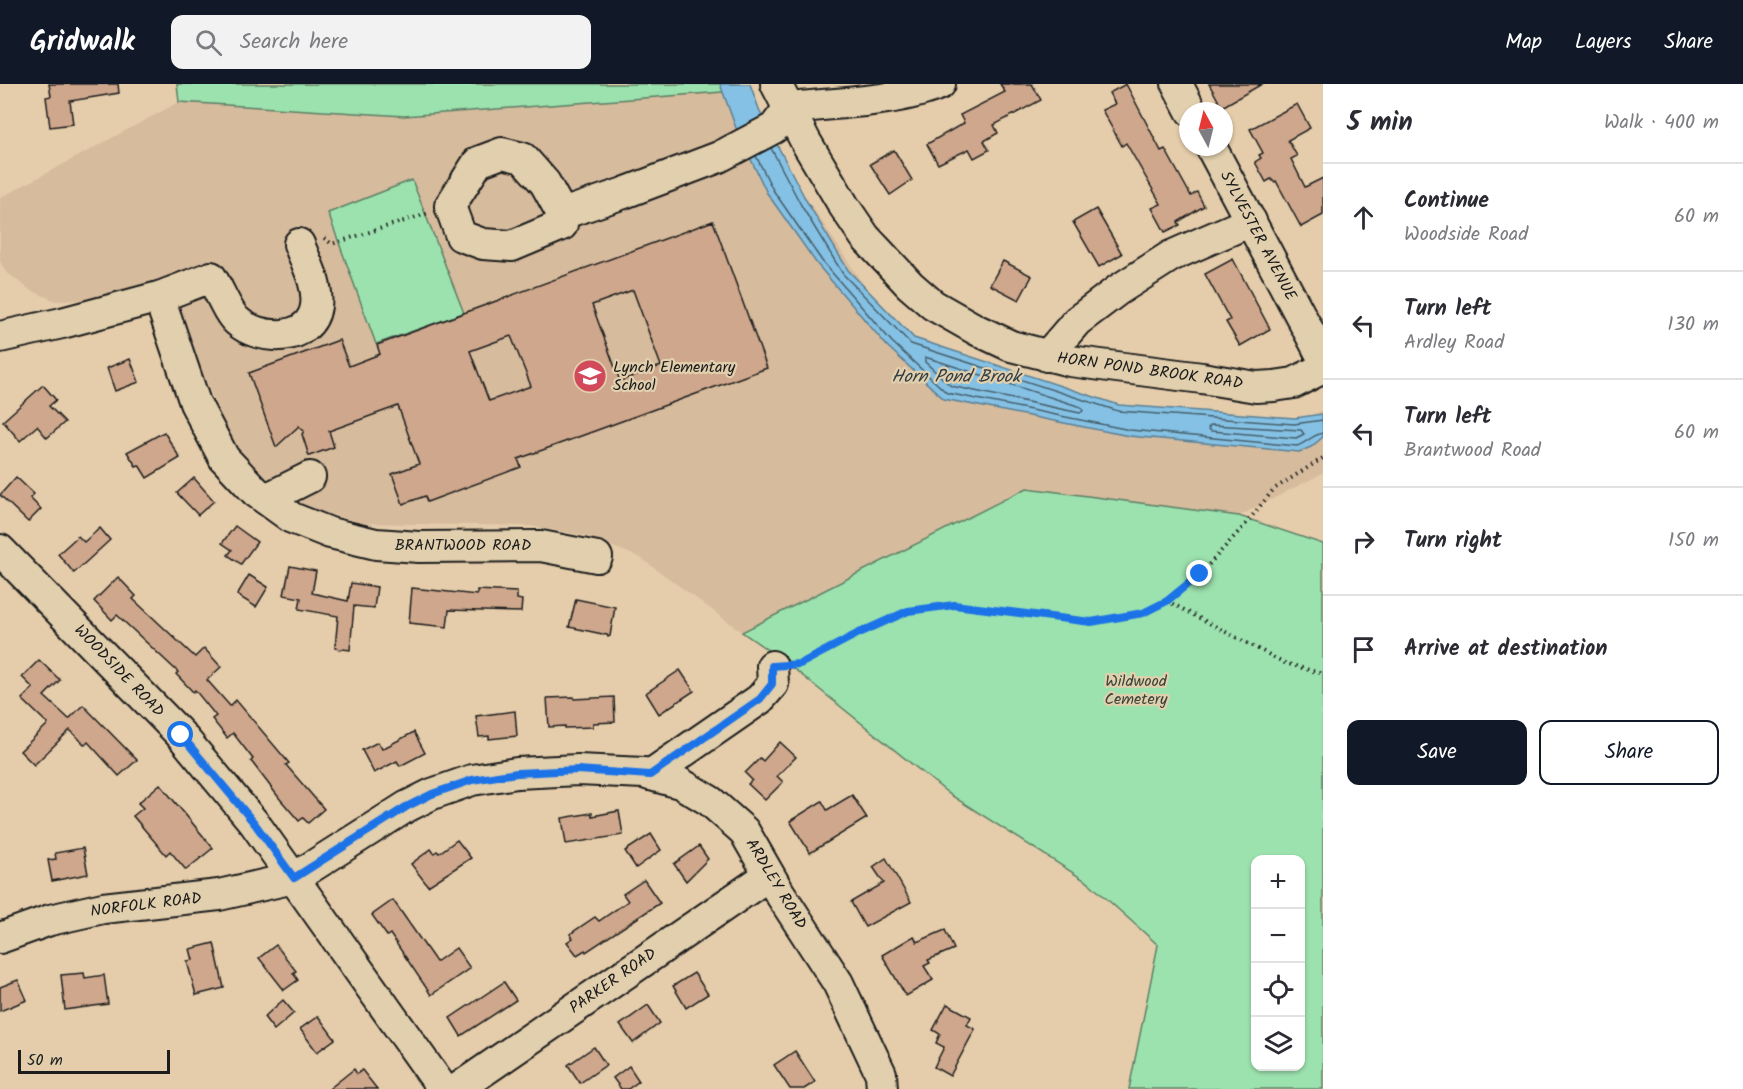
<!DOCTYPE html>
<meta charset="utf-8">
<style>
:root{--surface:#fff;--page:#f2f2f3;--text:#2b2b33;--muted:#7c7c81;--line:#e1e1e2;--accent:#111827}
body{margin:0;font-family:Kalam,sans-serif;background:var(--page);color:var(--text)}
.controls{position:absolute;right:18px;bottom:18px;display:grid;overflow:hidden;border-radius:12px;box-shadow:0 2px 4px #0004}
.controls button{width:54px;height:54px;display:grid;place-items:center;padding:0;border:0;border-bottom:2px solid var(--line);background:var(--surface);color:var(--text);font:30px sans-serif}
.compass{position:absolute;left:1179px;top:18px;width:54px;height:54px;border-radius:50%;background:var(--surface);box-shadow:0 2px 4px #0004;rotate:353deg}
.scale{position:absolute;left:18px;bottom:15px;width:152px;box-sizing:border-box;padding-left:6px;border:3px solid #1c1c1c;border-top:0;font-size:16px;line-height:21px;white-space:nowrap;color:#1c1c1c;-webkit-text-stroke:4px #e1cfad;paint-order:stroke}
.stop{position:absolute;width:18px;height:18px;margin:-14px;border:4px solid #1a73e8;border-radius:50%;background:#fff}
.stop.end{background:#1a73e8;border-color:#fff;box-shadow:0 2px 6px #0008}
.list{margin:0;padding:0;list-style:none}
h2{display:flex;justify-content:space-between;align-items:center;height:78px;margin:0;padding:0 24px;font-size:26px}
h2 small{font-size:20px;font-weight:400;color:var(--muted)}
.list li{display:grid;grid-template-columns:39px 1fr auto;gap:18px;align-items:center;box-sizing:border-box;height:108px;padding:0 24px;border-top:2px solid var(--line)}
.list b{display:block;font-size:22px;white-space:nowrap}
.list p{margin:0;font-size:20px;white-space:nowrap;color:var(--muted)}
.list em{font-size:20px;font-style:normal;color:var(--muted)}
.actions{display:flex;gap:12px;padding:18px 24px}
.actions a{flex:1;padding:14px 0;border:2px solid var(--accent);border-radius:12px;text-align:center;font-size:21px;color:var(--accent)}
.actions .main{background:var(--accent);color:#fff}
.icon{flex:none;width:33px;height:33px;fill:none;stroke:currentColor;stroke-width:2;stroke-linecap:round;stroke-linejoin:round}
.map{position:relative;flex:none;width:1323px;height:1005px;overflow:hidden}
header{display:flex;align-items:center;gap:36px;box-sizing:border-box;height:84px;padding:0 30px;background:var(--accent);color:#fff}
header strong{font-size:28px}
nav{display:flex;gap:33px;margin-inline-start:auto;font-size:21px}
.search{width:420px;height:54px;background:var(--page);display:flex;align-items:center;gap:15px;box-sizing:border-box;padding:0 21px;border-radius:12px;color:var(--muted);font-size:22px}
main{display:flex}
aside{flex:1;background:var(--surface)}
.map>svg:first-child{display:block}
.built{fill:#d6bb9d}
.green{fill:#9ce2ae;stroke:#5c7f65;stroke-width:1.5;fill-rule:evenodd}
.water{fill:#84c1e4;stroke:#5a7f94;stroke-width:1.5}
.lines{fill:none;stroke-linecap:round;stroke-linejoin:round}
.shore{stroke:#465e6c;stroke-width:1.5}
.building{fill:#cea78c;stroke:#1c1c1c;stroke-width:1.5;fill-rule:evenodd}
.minor-casing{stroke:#1c1c1c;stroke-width:34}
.path{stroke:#1c1c1c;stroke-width:4;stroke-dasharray:1.5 4.5;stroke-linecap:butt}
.minor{stroke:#e1cfad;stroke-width:30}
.route{stroke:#1a73e8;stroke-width:8}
.labels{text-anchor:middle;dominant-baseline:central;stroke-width:4.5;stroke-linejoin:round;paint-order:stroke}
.street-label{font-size:16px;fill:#1c1c1c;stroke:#e1cfad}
.poi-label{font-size:16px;fill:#1c1c1c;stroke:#e1cfad;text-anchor:start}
.park-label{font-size:16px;fill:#364439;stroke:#e1cfad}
.water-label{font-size:18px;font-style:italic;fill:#313d44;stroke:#e1cfad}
</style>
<header>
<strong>Gridwalk</strong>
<div class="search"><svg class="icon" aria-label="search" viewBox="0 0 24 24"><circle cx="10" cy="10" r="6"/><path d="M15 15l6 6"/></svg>Search here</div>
<nav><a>Map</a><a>Layers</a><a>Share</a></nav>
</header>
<main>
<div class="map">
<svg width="1323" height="1005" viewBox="0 0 1323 1005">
<rect width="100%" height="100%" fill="#e5cdab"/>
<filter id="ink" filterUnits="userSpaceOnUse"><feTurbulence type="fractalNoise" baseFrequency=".0167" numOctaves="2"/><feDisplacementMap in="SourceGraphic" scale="12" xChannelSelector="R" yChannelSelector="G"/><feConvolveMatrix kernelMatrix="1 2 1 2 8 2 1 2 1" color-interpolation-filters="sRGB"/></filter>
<g filter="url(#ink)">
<!-- built -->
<polygon class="built" points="736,7 905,264 1047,320 1277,346 1323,326 1323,389 1239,432 1027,404 742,548 641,474 586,452 530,442 361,439 304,423 257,389 229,350 160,195 86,216 56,217 30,206 6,188 0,177 0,114 179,18 404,32"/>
<!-- green -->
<g class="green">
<polygon points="177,0 735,0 736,7 404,32 179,18"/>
<polygon points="412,96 464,229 376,260 328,129"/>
<path d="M 1027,404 L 1239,432 L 1323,460 L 1323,1005 L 1129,1005 L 1158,861 L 1089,799 L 949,710 L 788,580 L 742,548 ZM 1256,776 L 1300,776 L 1300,982 L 1256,982 Z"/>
</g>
<!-- water -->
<polygon class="water" points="720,0 750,0 760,28 807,118 848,186 914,254 1119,321 1295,334 1322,330 1323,353 1311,363 1299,368 1129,352 944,315 887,262 817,180 767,109 736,44"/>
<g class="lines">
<!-- shore -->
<g class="shore">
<polyline points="771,64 801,121 843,190 911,260 1118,327 1294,340 1323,336"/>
<path d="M 756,72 L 773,106 L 822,177 L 892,258 L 947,309 L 1130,346 L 1297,362 C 1306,359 1314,350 1323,349"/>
<polygon points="925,273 1081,323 1083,327 1080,329 951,302 925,278"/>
<polygon points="1211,341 1301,346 1304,350 1296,354 1211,347 1208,344"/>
</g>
</g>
<!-- building -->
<g class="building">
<polygon points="49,0 118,0 119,9 70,17 73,40 50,43 46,13 51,12"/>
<polygon points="1000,0 1032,0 1041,16 994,41 998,49 984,57 989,66 974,74 969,65 938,80 927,60 964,39 960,31 1005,8"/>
<polygon points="1126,0 1161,67 1165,65 1191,112 1197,108 1204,122 1178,138 1180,141 1165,148 1152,124 1161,120 1126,59 1122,62 1102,26 1115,20 1109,9"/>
<polygon points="1209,0 1262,0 1222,23"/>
<polygon points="1297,20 1310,44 1288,56 1297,72 1291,75 1305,103 1323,94 1323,131 1301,143 1276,97 1274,98 1271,95 1266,98 1255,78 1261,74 1259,71 1263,69 1250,45"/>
<polygon points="894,66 912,96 890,111 870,80"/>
<polygon points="1096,125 1122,170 1099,183 1073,138"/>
<path d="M 713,137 L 767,284 L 518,375 L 521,383 L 427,418 L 425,412 L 403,420 L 392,390 L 419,380 L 398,322 L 329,347 L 334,363 L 309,372 L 302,350 L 304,347 L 299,342 L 276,363 L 249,289 L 339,256 L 349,282 L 380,270 L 377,261 ZM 633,206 L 661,282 L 620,297 L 592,221 ZM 511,252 L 531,302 L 489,317 L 470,267 Z"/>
<polygon points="1233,175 1270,245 1240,262 1226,238 1230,236 1205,190"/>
<polygon points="1003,177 1032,192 1019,216 990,201"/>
<polygon points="130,275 139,298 115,307 107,284"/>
<polygon points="43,301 56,316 49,322 65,338 47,354 37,342 20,357 3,337"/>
<polygon points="164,348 180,374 147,394 139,381 136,382 127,368"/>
<polygon points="16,393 34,410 30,414 41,425 28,438 0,411"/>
<polygon points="194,394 214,417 198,431 177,409"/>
<polygon points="235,442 257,458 241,480 228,471 232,466 222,459"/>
<polygon points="100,444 110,456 74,489 58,470 78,452 84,458"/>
<polygon points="290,482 316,487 312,509 348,517 351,499 377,503 374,524 354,522 350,566 335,564 338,532 299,525 301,514 284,511"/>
<polygon points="249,491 268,503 256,523 237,511"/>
<polygon points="118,493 136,512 133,515 195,573 204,564 221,583 207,596 230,622 236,616 289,679 286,681 324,725 308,739 303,734 299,737 280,715 251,677 253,675 233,649 227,654 212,635 216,632 195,606 193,608 176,590 178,588 117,531 112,536 94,517"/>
<polygon points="412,504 477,511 477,506 517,508 517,515 522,516 521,528 449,526 447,543 409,539"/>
<polygon points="576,515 615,523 610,552 608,553 607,551 569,543"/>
<polygon points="39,576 60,596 44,612 69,635 83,621 137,676 119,692 88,658 85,661 70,646 34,681 20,667 48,640 22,615 33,604 22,593"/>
<polygon points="680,586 694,607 659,630 646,609"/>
<polygon points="574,613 574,615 614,613 615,638 593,639 593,643 565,644 565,642 549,643 547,614"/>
<polygon points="515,627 517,652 489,655 489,652 479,653 476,632"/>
<polygon points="414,648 425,669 400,682 397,677 374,689 362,666 378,658 382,665"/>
<polygon points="780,658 796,673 777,692 783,698 765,716 748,700 752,696 745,689 760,674 763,677"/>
<polygon points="160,700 213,764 186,786 170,767 166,771 133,732 143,724 138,719"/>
<polygon points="852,711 867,734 810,769 790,737 822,717 827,726"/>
<polygon points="619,727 623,751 566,760 562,734 592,729 592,732"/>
<polygon points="651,750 661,766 636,784 625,767"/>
<polygon points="457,756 471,774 428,802 411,780 431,765 434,769 437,767 439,769"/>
<polygon points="699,762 708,775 686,797 674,780"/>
<polygon points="83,764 88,790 52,797 48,776 56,775 55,769"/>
<polygon points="886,774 911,818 865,843 851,818 884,799 873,783"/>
<polygon points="644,796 660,819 586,868 585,866 577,871 567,858 573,854 570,850 595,833 599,837 628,817 623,810"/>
<polygon points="393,816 436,878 456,864 470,884 431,911 390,850 387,852 372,831"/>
<polygon points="945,846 954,865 928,876 930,879 924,882 933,896 906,912 882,871 914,852 917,858"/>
<polygon points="214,859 224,904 196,911 187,877 193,876 190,865"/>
<polygon points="276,861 296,887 293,889 298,896 284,906 259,874"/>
<polygon points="84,889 85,894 104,891 108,920 65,926 61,891"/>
<polygon points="694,889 708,910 686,924 673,902"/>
<polygon points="18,896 27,916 0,927 0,903"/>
<polygon points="504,898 516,916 461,952 450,934"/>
<polygon points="283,916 294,929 274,946 264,933"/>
<polygon points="947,920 971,933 967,941 975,945 950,992 934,983 944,963 936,959 940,950 933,946"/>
<polygon points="648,921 660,939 633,959 620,941"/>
<polygon points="318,932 335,955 317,968 300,945"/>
<polygon points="594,963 606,981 580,999 568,981"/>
<polygon points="795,967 815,998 804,1005 790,1005 774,981"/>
<polygon points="629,982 639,997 628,1005 621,1005 613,994"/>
<polygon points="354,985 357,990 362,986 377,1005 329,1005"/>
</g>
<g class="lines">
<defs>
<g id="minor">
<polyline points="776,0 806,58 844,122 865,153 910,201 933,221 977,246 1011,262 1070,277 1202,294 1256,303 1274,302 1294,299 1323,284"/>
<polyline points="1177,0 1191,27"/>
<polyline points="1211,63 1323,274"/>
<path d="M 562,130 L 545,99 L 523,74 L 502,69 L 478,78 L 450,122 L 461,152 L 483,160 L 512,162 L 562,141 L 562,130 L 624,109 L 719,73 L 774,44 L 789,24 C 835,19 899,18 940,0"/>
<path d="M 159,213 L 211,193 C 219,205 227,228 237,237 C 259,257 311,259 316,222 C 319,201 306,179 299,160"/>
<polyline points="0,253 62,239 159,213 195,319 224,374 256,408 292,434 330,449 376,460 419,463 541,462 597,473"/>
<polyline points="1047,272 1077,237 1118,206 1171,172 1251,137"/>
<polyline points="266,415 310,393"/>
<polyline points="0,466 181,651 255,740 443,1005"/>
<polyline points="650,691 760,615 773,600 772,582"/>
<polyline points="0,854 50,836 103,824 219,811 294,794 406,723 432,710 472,696 517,689 578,686 644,689 680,699 710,717 744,747 779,808 838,899 881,990 882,1005"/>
<polyline points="457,1005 769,791"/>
</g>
</defs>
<!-- minor casing -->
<use href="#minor" class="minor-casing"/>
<!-- path -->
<g class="path">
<polyline points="324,154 332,160 429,129"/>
<polyline points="1167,517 1285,579 1323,590"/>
<polyline points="796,581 800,580 857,550 908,527 954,521 1091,538 1143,529 1167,517 1200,490 1244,442 1274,405 1323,374"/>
</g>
<!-- minor -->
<use href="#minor" class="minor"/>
</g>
</g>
<g class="lines" filter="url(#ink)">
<!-- route -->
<polyline class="route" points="181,651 255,740 294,794 406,723 432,710 472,696 517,689 578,686 650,691 760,615 772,600 772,582 800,580 857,550 908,527 954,521 1091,538 1143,529 1167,517 1200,490"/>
</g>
<!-- icons -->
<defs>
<symbol id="school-disc" viewBox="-11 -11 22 22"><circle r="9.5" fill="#d1495b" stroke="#e1cfad"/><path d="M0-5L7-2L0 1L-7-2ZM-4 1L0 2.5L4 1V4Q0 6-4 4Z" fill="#fff"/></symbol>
</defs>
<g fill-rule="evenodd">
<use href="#school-disc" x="571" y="273" width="38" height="38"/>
</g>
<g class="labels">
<!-- street labels -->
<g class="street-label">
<text transform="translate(1258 152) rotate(62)">SYLVESTER AVENUE</text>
<text transform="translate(1150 287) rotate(8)">HORN POND BROOK ROAD</text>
<text x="463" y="461">BRANTWOOD ROAD</text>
<text transform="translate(119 587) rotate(46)">WOODSIDE ROAD</text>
<text transform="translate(776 800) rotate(59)">ARDLEY ROAD</text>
<text transform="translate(146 821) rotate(-7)">NORFOLK ROAD</text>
<text transform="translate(613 897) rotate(-35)">PARKER ROAD</text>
</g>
<!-- poi labels -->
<g class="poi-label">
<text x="613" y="283">Lynch Elementary<tspan x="613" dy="18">School</tspan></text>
</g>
<!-- park labels -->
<g class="park-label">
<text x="1136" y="597">Wildwood<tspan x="1136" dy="18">Cemetery</tspan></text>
</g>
<!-- water labels -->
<g class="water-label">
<text x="956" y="293">Horn Pond Brook</text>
</g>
</g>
</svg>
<div class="controls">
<button>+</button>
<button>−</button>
<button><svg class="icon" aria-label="locate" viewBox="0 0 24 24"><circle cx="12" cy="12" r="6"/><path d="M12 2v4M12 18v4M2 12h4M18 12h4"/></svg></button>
<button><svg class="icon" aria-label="layers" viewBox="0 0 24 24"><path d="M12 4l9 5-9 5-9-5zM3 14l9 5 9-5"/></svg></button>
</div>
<svg class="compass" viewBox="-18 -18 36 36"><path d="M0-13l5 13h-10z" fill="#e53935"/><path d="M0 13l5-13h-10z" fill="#7c7c81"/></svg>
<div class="scale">50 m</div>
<div class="stop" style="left:181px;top:651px"></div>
<div class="stop end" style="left:1200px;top:490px"></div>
</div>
<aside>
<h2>5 min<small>Walk · 400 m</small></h2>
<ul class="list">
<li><svg class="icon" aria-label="ahead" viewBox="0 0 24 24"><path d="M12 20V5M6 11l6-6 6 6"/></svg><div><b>Continue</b><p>Woodside Road</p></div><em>60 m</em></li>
<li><svg class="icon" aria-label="left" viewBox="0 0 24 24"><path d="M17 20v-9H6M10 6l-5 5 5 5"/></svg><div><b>Turn left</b><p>Ardley Road</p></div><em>130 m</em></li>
<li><svg class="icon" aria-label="left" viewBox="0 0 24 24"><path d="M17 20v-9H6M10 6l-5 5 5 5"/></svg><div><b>Turn left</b><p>Brantwood Road</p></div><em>60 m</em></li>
<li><svg class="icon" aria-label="right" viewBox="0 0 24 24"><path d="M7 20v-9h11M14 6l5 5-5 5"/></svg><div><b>Turn right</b></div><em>150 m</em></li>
<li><svg class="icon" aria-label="arrive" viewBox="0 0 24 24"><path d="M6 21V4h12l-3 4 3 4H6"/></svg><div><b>Arrive at destination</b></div></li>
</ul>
<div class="actions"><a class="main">Save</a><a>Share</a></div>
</aside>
</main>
